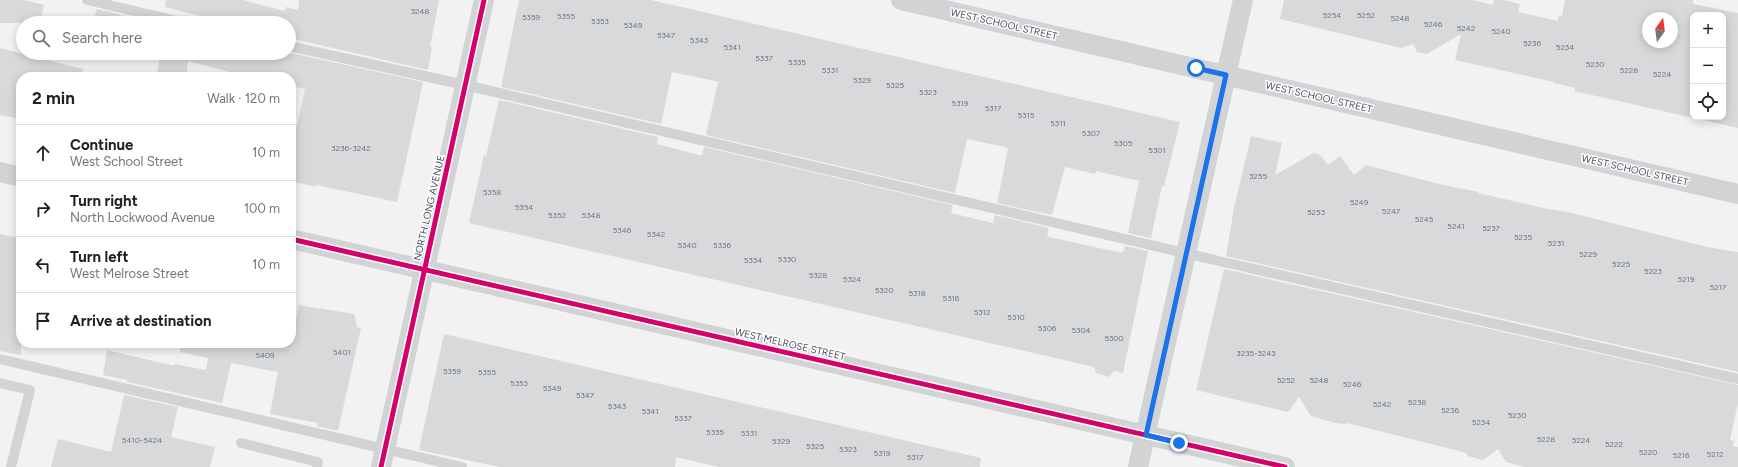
<!DOCTYPE html>
<meta charset="utf-8">
<style>
:root{--surface:#fff;--page:#f6f6f6;--text:#202124;--muted:#757577;--line:#e0e0e0}
body{margin:0;font-family:Figtree,sans-serif;background:var(--page);color:var(--text)}
.controls{position:absolute;right:12px;top:12px;display:grid;overflow:hidden;border-radius:8px;box-shadow:0 2px 10px #0003}
.controls button{width:36px;height:36px;display:grid;place-items:center;padding:0;border:0;border-bottom:1px solid var(--line);background:var(--surface);color:var(--text);font:20px sans-serif}
.compass{position:absolute;left:1642px;top:12px;width:36px;height:36px;border-radius:50%;background:var(--surface);box-shadow:0 2px 10px #0003;rotate:14deg}
.stop{position:absolute;width:12px;height:12px;margin:-9px;border:3px solid #1a73e8;border-radius:50%;background:#fff}
.stop.end{background:#1a73e8;border-color:#fff;box-shadow:0 1px 4px #0008}
.list{margin:0;padding:0;list-style:none}
h2{display:flex;justify-content:space-between;align-items:center;height:52px;margin:0;padding:0 16px;font-size:17px}
h2 small{font-size:13px;font-weight:400;color:var(--muted)}
.list li{display:grid;grid-template-columns:26px 1fr auto;gap:12px;align-items:center;box-sizing:border-box;height:56px;padding:0 16px;border-top:1px solid var(--line)}
.list b{display:block;font-size:15px;white-space:nowrap}
.list p{margin:0;font-size:13px;white-space:nowrap;color:var(--muted)}
.list em{font-size:13px;font-style:normal;color:var(--muted)}
.icon{flex:none;width:22px;height:22px;fill:none;stroke:currentColor;stroke-width:2;stroke-linecap:round;stroke-linejoin:round}
.map{position:relative;flex:none;width:1738px;height:467px;overflow:hidden}
.search{position:absolute;background:var(--surface);box-shadow:0 2px 10px #0003;left:16px;top:16px;width:280px;height:44px;display:flex;align-items:center;gap:10px;box-sizing:border-box;padding:0 14px;border-radius:22px;color:var(--muted);font-size:15px}
.panel{position:absolute;background:var(--surface);box-shadow:0 2px 10px #0003;left:16px;top:72px;width:280px;height:276px;border-radius:16px}
.map>svg:first-child{display:block}
.building{fill:#d8d9db;fill-rule:evenodd}
.lines{fill:none;stroke-linecap:round;stroke-linejoin:round}
.service{stroke:#d1d3d5;stroke-width:10}
.minor{stroke:#d1d3d5;stroke-width:20}
.cycleway-casing{stroke:#fff;stroke-width:8}
.cycleway{stroke:#d6006c;stroke-width:5}
.route{stroke:#1a73e8;stroke-width:5}
.labels{text-anchor:middle;dominant-baseline:central;stroke-width:3;stroke-linejoin:round;paint-order:stroke}
.number-label{font-size:8px;fill:#6e7480}
.street-label{font-size:10px;fill:#48505f;stroke:#fff}
</style>
<div class="map">
<svg width="1738" height="467" viewBox="0 0 1738 467">
<rect width="100%" height="100%" fill="#f3f2f2"/>
<!-- building -->
<g class="building">
<polygon points="0,0 24,0 44,5 40,23 0,23"/>
<polygon points="166,0 243,0 285,11 286,7 298,10 299,0 439,0 430,47 432,47 428,70 289,38 289,23 229,23 165,7"/>
<polygon points="519,0 651,0 1180,122 1164,186 1162,186 1151,238 1128,233 1139,181 1096,171 1095,174 1065,167 1052,215 997,203 1008,149 1005,147 967,139 955,193 706,135 718,82 710,80 672,72 661,124 501,87"/>
<path d="M 1284,0 L 1473,0 L 1493,5 L 1494,0 L 1504,0 L 1520,4 L 1518,12 L 1558,21 L 1559,15 L 1562,16 L 1565,0 L 1693,0 L 1693,4 L 1738,13 L 1738,128 L 1574,91 L 1575,88 L 1554,83 L 1554,82 L 1455,60 L 1461,34 L 1427,54 L 1417,52 L 1413,44 L 1401,48 L 1280,19 ZM 1693,15 L 1723,15 L 1723,117 L 1693,117 ZM 1648,18 L 1672,18 L 1672,42 L 1648,42 Z"/>
<polygon points="97,9 121,15 119,23 93,23"/>
<polygon points="0,48 83,69 82,77 21,77 21,119 0,115"/>
<polygon points="161,53 291,53 423,82 397,202 316,185 316,187 291,181 291,125 297,126 305,89 291,86 291,77 249,77 188,61 186,77 156,77"/>
<polygon points="499,100 658,137 657,144 699,155 702,155 704,147 953,205 951,213 993,223 995,215 1049,228 1047,236 1049,237 1122,253 1122,251 1124,252 1125,246 1148,251 1123,373 1114,371 1108,377 1096,373 1094,367 469,223 484,155 486,156"/>
<polygon points="1251,136 1282,143 1275,175 1314,153 1320,155 1328,165 1340,156 1354,175 1366,165 1439,184 1478,192 1478,193 1543,208 1572,213 1707,247 1738,252 1738,372 1226,256 1234,208"/>
<polygon points="0,234 21,238 21,355 0,351"/>
<polygon points="1224,269 1738,385 1738,403 1730,440 1734,441 1733,446 1738,447 1738,467 1524,467 1506,462 1498,449 1483,460 1468,456 1466,453 1439,446 1347,423 1345,424 1335,423 1311,416 1299,397 1288,412 1196,390"/>
<polygon points="299,305 354,314 357,327 361,328 338,431 317,426 318,423 270,414 278,372 231,363 222,403 127,382 127,380 103,375 107,350 174,366 174,364 206,370 208,358 180,352 181,343 291,343"/>
<polygon points="444,334 981,458 980,467 719,467 676,457 675,467 500,467 419,450"/>
<polygon points="124,395 178,407 171,437 215,447 210,467 51,467 58,439 111,452"/>
</g>
<g class="lines">
<!-- service -->
<g class="service">
<polyline points="87,0 186,23"/>
<polyline points="289,46 465,85 1219,261 1738,379"/>
<polyline points="0,359 462,467"/>
<polyline points="0,383 30,390 11,467"/>
<polyline points="241,443 318,462 317,467"/>
</g>
<!-- minor -->
<g class="minor">
<polyline points="901,0 1738,194"/>
<polyline points="0,172 21,177"/>
<polyline points="291,239 1285,467"/>
<polyline points="381,467 484,0"/>
<polyline points="1138,467 1243,0"/>
</g>
<defs>
<g id="cycleway">
<polyline points="291,239 1285,467"/>
<polyline points="381,467 484,0"/>
</g>
</defs>
<!-- cycleway casing -->
<use href="#cycleway" class="cycleway-casing"/>
<!-- cycleway -->
<use href="#cycleway" class="cycleway"/>
</g>
<g class="lines">
<!-- route -->
<polyline class="route" points="1179,443 1146,435 1226,75 1196,68"/>
</g>
<g class="labels">
<!-- number labels -->
<g class="number-label">
<text x="420" y="11">3248</text>
<text x="1332" y="15">5254</text>
<text x="1366" y="15">5252</text>
<text x="566" y="16">5355</text>
<text x="531" y="17">5359</text>
<text x="1400" y="18">5248</text>
<text x="600" y="21">5353</text>
<text x="1433" y="24">5246</text>
<text x="633" y="25">5349</text>
<text x="1466" y="28">5242</text>
<text x="1501" y="31">5240</text>
<text x="666" y="35">5347</text>
<text x="699" y="40">5343</text>
<text x="1532" y="43">5236</text>
<text x="732" y="47">5341</text>
<text x="1565" y="47">5234</text>
<text x="764" y="58">5337</text>
<text x="797" y="62">5335</text>
<text x="1595" y="64">5230</text>
<text x="830" y="70">5331</text>
<text x="1629" y="70">5228</text>
<text x="1662" y="74">5224</text>
<text x="862" y="80">5329</text>
<text x="895" y="85">5325</text>
<text x="928" y="92">5323</text>
<text x="960" y="103">5319</text>
<text x="993" y="108">5317</text>
<text x="1026" y="115">5315</text>
<text x="1058" y="123">5311</text>
<text x="1091" y="133">5307</text>
<text x="1123" y="143">5305</text>
<text x="351" y="148">3236-3242</text>
<text x="1157" y="150">5301</text>
<text x="1258" y="176">3255</text>
<text x="492" y="192">5358</text>
<text x="1359" y="202">5249</text>
<text x="524" y="207">5354</text>
<text x="1391" y="211">5247</text>
<text x="1316" y="212">5253</text>
<text x="557" y="215">5352</text>
<text x="591" y="215">5348</text>
<text x="1424" y="219">5245</text>
<text x="1456" y="226">5241</text>
<text x="1491" y="228">5237</text>
<text x="622" y="230">5346</text>
<text x="656" y="234">5342</text>
<text x="1523" y="237">5235</text>
<text x="1556" y="243">5231</text>
<text x="687" y="245">5340</text>
<text x="722" y="245">5336</text>
<text x="1588" y="254">5229</text>
<text x="787" y="259">5330</text>
<text x="753" y="260">5334</text>
<text x="1621" y="264">5225</text>
<text x="1653" y="271">5223</text>
<text x="818" y="275">5328</text>
<text x="852" y="279">5324</text>
<text x="1686" y="279">5219</text>
<text x="1718" y="287">5217</text>
<text x="884" y="290">5320</text>
<text x="917" y="293">5318</text>
<text x="951" y="298">5316</text>
<text x="982" y="312">5312</text>
<text x="1016" y="317">5310</text>
<text x="1047" y="328">5306</text>
<text x="1081" y="330">5304</text>
<text x="1114" y="338">5300</text>
<text x="342" y="352">5401</text>
<text x="1256" y="353">3235-3243</text>
<text x="265" y="355">5409</text>
<text x="452" y="371">5359</text>
<text x="487" y="372">5355</text>
<text x="1286" y="380">5252</text>
<text x="1319" y="380">5248</text>
<text x="519" y="383">5353</text>
<text x="1352" y="384">5246</text>
<text x="552" y="388">5349</text>
<text x="585" y="395">5347</text>
<text x="1417" y="402">5238</text>
<text x="1382" y="404">5242</text>
<text x="617" y="406">5343</text>
<text x="1450" y="410">5236</text>
<text x="650" y="411">5341</text>
<text x="1517" y="415">5230</text>
<text x="683" y="418">5337</text>
<text x="1481" y="422">5234</text>
<text x="715" y="432">5335</text>
<text x="749" y="433">5331</text>
<text x="1546" y="439">5228</text>
<text x="142" y="440">5410-5424</text>
<text x="1581" y="440">5224</text>
<text x="781" y="441">5329</text>
<text x="1614" y="444">5222</text>
<text x="815" y="446">5325</text>
<text x="848" y="449">5323</text>
<text x="1648" y="452">5220</text>
<text x="882" y="453">5319</text>
<text x="1715" y="454">5212</text>
<text x="1681" y="455">5216</text>
<text x="915" y="457">5317</text>
</g>
<!-- street labels -->
<g class="street-label">
<text transform="translate(1004 24) rotate(13)">WEST SCHOOL STREET</text>
<text transform="translate(1319 97) rotate(13)">WEST SCHOOL STREET</text>
<text transform="translate(1635 170) rotate(13)">WEST SCHOOL STREET</text>
<text transform="translate(429 208) rotate(-77)">NORTH LONG AVENUE</text>
<text transform="translate(790 344) rotate(13)">WEST MELROSE STREET</text>
</g>
</g>
</svg>
<div class="controls">
<button>+</button>
<button>−</button>
<button><svg class="icon" aria-label="locate" viewBox="0 0 24 24"><circle cx="12" cy="12" r="6"/><path d="M12 2v4M12 18v4M2 12h4M18 12h4"/></svg></button>
</div>
<svg class="compass" viewBox="-18 -18 36 36"><path d="M0-13l5 13h-10z" fill="#e53935"/><path d="M0 13l5-13h-10z" fill="#757577"/></svg>
<div class="stop" style="left:1196px;top:68px"></div>
<div class="stop end" style="left:1179px;top:443px"></div>
<div class="search"><svg class="icon" aria-label="search" viewBox="0 0 24 24"><circle cx="10" cy="10" r="6"/><path d="M15 15l6 6"/></svg>Search here</div>
<section class="panel">
<h2>2 min<small>Walk · 120 m</small></h2>
<ul class="list">
<li><svg class="icon" aria-label="ahead" viewBox="0 0 24 24"><path d="M12 20V5M6 11l6-6 6 6"/></svg><div><b>Continue</b><p>West School Street</p></div><em>10 m</em></li>
<li><svg class="icon" aria-label="right" viewBox="0 0 24 24"><path d="M7 20v-9h11M14 6l5 5-5 5"/></svg><div><b>Turn right</b><p>North Lockwood Avenue</p></div><em>100 m</em></li>
<li><svg class="icon" aria-label="left" viewBox="0 0 24 24"><path d="M17 20v-9H6M10 6l-5 5 5 5"/></svg><div><b>Turn left</b><p>West Melrose Street</p></div><em>10 m</em></li>
<li><svg class="icon" aria-label="arrive" viewBox="0 0 24 24"><path d="M6 21V4h12l-3 4 3 4H6"/></svg><div><b>Arrive at destination</b></div></li>
</ul>
</section>
</div>
